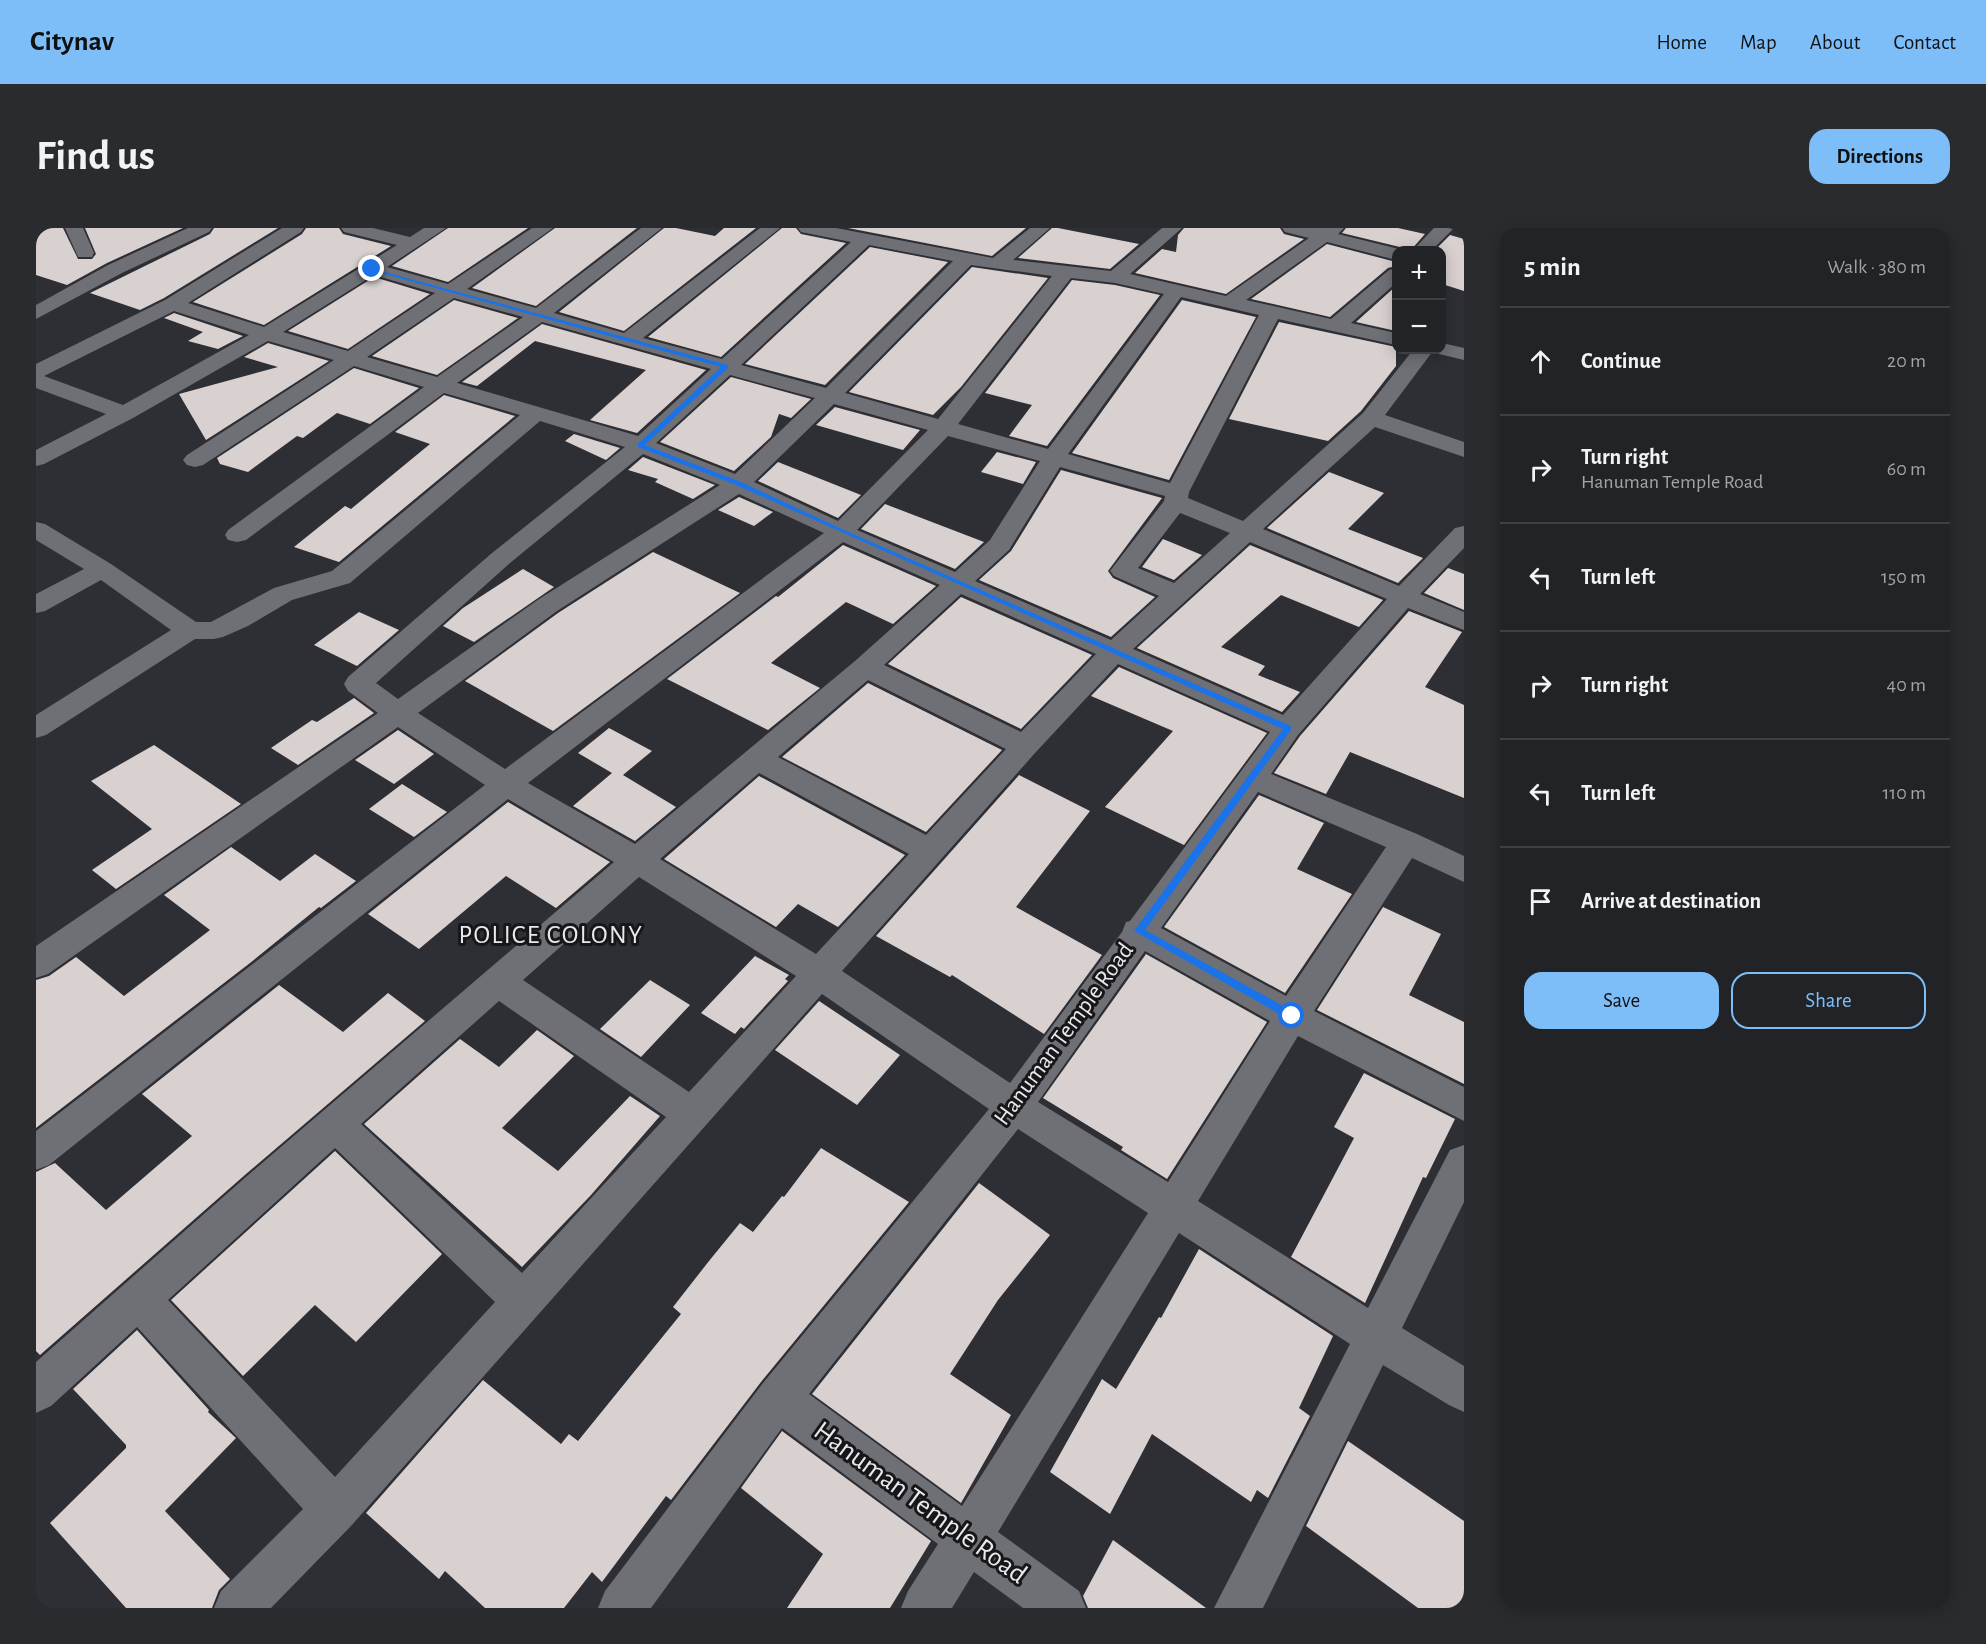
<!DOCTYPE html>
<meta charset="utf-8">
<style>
:root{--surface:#222327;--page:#2a2b2f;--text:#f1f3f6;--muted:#a2a4a7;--line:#3f4044;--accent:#7dbef9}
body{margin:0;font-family:"Alegreya Sans",sans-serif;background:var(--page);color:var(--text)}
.controls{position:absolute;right:18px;top:18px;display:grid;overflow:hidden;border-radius:12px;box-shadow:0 3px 15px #0003}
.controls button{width:54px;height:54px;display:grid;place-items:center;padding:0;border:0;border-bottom:2px solid var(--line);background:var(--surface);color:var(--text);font:30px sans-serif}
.stop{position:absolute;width:18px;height:18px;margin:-14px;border:4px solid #1a73e8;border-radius:50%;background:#fff}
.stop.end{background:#1a73e8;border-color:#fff;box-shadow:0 2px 6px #0008}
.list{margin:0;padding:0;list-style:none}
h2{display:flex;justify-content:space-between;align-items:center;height:78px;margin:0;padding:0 24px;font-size:26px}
h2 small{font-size:20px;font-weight:400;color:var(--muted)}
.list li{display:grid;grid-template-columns:39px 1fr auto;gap:18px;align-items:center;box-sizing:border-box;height:108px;padding:0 24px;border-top:2px solid var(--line)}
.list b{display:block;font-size:22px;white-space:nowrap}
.list p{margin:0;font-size:20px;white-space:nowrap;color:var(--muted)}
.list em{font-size:20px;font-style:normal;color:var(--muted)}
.actions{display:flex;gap:12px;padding:18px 24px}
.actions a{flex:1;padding:14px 0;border:2px solid var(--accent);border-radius:18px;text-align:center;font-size:21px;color:var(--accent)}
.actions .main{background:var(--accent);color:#111}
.icon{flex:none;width:33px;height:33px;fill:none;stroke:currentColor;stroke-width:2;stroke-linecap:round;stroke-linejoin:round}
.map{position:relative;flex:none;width:1428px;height:1380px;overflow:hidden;border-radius:18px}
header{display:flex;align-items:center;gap:36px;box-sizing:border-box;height:84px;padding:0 30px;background:var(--accent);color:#111}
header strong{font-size:28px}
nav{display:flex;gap:33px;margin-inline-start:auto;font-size:21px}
.intro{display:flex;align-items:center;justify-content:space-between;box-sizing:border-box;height:144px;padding:0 36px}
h1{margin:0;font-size:42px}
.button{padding:15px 27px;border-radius:18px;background:var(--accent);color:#111;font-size:21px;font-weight:700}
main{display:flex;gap:36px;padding:0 36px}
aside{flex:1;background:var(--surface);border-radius:18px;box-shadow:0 3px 15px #0003}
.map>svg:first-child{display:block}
.building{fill:#d9d0d0}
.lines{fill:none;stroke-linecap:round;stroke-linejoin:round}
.street{fill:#6f7076;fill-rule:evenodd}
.route{fill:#1a73e8}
.labels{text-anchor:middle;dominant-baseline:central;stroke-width:6;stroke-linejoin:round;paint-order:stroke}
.street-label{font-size:24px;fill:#e8e9ec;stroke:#17171a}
.neighbourhood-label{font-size:26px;letter-spacing:1.5px;fill:#e8e9ec;stroke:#17171a}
.near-street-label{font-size:28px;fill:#e8e9ec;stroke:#17171a}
</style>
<header>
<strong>Citynav</strong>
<nav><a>Home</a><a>Map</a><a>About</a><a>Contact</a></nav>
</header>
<div class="intro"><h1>Find us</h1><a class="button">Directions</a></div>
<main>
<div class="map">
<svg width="1428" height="1380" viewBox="0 0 1428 1380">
<rect width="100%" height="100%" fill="#2e2f34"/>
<!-- building -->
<g class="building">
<polygon points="0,0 27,0 42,31 56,31 60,26 49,0 147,0 71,35 31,57 0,47"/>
<polygon points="178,0 242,0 128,70 104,82 54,65 174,6"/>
<polygon points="270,0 303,0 307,6 355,18 228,97 157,74 266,6"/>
<polygon points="412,0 492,0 412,54 356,38"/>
<polygon points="519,0 601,0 500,78 436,60"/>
<polygon points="628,0 640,0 679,8 688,0 720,0 588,103 523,84"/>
<polygon points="746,0 760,0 765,6 810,15 685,129 612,109"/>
<polygon points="812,0 990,0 956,28"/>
<polygon points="1016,0 1022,0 1103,16 1074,41 982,30"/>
<polygon points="1148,0 1244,0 1248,6 1268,11 1190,66 1099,45 1126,21 1140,24 1142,7"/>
<polygon points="1310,0 1362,0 1389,6 1375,22 1369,22 1368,20 1306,5"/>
<polygon points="1414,7 1428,11 1428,63 1406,56 1406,22 1399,22"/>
<polygon points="1291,16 1360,34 1360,38 1352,40 1294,89 1215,71"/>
<polygon points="834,19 912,34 789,157 709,136"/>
<polygon points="936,39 1012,50 925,159 897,187 813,164"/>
<polygon points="338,49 394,66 312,121 252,103"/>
<polygon points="1036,52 1079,57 1124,67 1011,218 973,208 996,177 949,165"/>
<polygon points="1360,58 1360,103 1320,94"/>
<polygon points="418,72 482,90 401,147 336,128"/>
<polygon points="1146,72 1220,89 1133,252 1036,225"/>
<polygon points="138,85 207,108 182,121 152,113 167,104 128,90"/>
<polygon points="1243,94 1360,119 1360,138 1325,183 1292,213 1193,191"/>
<polygon points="506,96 670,142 601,205 554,192 610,142 499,113 441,158 426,154"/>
<polygon points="232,115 293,133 170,212 143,166 242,139 208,129"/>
<polygon points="318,140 383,160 334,196 301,185 267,210 261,208 212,244 184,236 181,230"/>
<polygon points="695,149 775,171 755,190 743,186 735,209 698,243 624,214"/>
<polygon points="408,167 479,188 303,334 258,319 309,278 315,281 394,216 359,204"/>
<polygon points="799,179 884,202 867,222 780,197"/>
<polygon points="538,206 584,220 570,232 529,213"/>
<polygon points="961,224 1000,234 987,256 945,244"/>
<polygon points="607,229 679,257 657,271 619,254 622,251 592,242"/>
<polygon points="742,234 825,267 802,290 722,253"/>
<polygon points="1025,242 1126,270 1072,343 1077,350 1119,369 1075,409 943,352 975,323"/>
<polygon points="1293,244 1348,265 1312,301 1387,330 1362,355 1231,300"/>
<polygon points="703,269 737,284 718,298 682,282"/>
<polygon points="849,276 948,314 919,341 825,301"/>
<polygon points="1127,311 1166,327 1138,352 1106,339"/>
<polygon points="807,317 900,358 857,396 810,374 735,435 784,460 732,502 631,451 740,368 742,369"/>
<polygon points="1214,317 1347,372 1323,399 1245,367 1185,419 1229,438 1222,447 1264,464 1246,484 1101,420"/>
<polygon points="617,324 704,365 517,503 429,453 522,385"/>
<polygon points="1412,340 1428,346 1428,382 1388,365"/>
<polygon points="487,341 518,359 438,414 407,398 427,380"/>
<polygon points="925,369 1056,427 985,501 852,436"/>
<polygon points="1373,383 1426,404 1389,459 1428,477 1428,570 1314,524 1290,566 1238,545 1264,508"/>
<polygon points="323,384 363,402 321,438 278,417"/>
<polygon points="1083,439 1231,505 1148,617 1069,579 1137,503 1055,468"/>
<polygon points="832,455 966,522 890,604 746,529"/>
<polygon points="318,470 338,485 262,537 235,520 276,492 281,494"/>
<polygon points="573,500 616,523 587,547 640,579 599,613 537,578 576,545 542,525"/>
<polygon points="362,502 398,526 358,556 319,532"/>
<polygon points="118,517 205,576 80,661 56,642 116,601 55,553"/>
<polygon points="983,547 1054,583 980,679 1066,727 1008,806 916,747 914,749 840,708"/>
<polygon points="723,548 869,627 802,699 762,676 740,699 628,631"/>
<polygon points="366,556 411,584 378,609 333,581"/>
<polygon points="1223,567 1288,595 1261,641 1316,666 1249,765 1128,699"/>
<polygon points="472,574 574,634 520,680 470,648 383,721 332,686"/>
<polygon points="195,619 244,653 279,626 320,653 285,680 283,679 214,735 0,900 0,752 13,748 40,729 88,768 174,702 128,667"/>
<polygon points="1347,679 1405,706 1373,767 1428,794 1428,856 1281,782"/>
<polygon points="1110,726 1231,794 1131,951 1085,922 1087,919 1007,870"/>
<polygon points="719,728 753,747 749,751 752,753 708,801 705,799 699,806 665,785"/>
<polygon points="614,752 654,777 605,829 564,801"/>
<polygon points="243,757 307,804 352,765 389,793 210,946 4,1127 0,1123 0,944 19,935 70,982 156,908 106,866"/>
<polygon points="783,773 864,827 821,877 739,822"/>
<polygon points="501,802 538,828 466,900 522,943 594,868 624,888 555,967 486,1039 328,896 424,811 463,839"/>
<polygon points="1328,845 1419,891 1390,950 1387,949 1329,1075 1255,1029 1318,910 1298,899"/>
<polygon points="785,920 873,974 725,1154 635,1272 630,1268 566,1354 556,1344 528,1380 449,1380 409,1343 403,1351 330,1285 447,1152 525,1216 533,1206 542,1213 645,1086 637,1079 673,1033 704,995 717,1004 746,968 748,969"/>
<polygon points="299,923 406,1026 320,1114 279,1077 207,1148 135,1072"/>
<polygon points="943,955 1014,1007 962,1072 914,1146 975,1187 925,1275 776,1166"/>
<polygon points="1163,1021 1297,1108 1263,1180 1274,1188 1232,1270 1221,1262 1215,1274 1116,1206 1074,1286 1014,1244 1066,1151 1080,1161 1123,1089 1125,1090"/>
<polygon points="101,1102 173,1182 172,1184 200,1210 129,1283 194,1351 183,1362 176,1380 90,1380 14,1295 90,1220 90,1217 37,1161"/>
<polygon points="746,1203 895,1313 854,1380 751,1380 787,1326 705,1260"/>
<polygon points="1312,1213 1428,1293 1428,1380 1382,1380 1270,1298"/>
<polygon points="1077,1312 1170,1380 1052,1380 1047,1368"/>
</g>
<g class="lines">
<!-- street -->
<g class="street">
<polygon points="29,0 47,0 58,25 56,29 42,29"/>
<polygon points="152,0 176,0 173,4 86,45 0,91 0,77 72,37"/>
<path d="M 246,0 L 268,0 L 265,4 L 152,75 L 228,99 L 361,17 L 308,4 L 305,0 L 337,0 L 374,9 L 388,0 L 410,0 L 351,39 L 412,56 L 496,0 L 517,0 L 431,61 L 500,80 L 605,0 L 626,0 L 518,85 L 588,105 L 724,0 L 744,0 L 607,110 L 686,131 L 815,14 L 765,4 L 762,0 L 800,0 L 957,30 L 994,0 L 1014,0 L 977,32 L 1075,43 L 1126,0 L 1146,0 L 1094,46 L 1190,68 L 1273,10 L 1249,4 L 1246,0 L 1308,0 L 1302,6 L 1367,22 L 1360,22 L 1360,32 L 1291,14 L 1210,72 L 1295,91 L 1353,42 L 1360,40 L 1360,55 L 1315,95 L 1360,105 L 1360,117 L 1242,91 L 1153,264 L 1152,270 L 1207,293 L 1327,185 L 1377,122 L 1406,122 L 1406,115 L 1428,120 L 1428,132 L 1399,125 L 1397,123 L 1349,187 L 1428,214 L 1428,229 L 1339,199 L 1227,301 L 1363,358 L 1419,300 L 1428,298 L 1428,320 L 1384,366 L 1428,384 L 1428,402 L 1372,380 L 1262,507 L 1235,546 L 1381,606 L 1428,628 L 1428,654 L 1376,630 L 1278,783 L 1428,859 L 1428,893 L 1262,808 L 1162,973 L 1332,1080 L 1414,922 L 1428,917 L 1428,974 L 1366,1100 L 1428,1138 L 1428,1184 L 1413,1177 L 1347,1137 L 1227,1380 L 1178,1380 L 1314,1116 L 1143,1005 L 962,1304 L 1043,1363 L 1050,1380 L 987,1380 L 938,1344 L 916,1380 L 865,1380 L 872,1363 L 902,1316 L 746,1200 L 615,1380 L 562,1380 L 569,1363 L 727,1155 L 953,881 L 786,766 L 315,1298 L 235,1380 L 178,1380 L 185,1363 L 267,1281 L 101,1099 L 15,1178 L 0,1185 L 0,1134 L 211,948 L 578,634 L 472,571 L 13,937 L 0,942 L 0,903 L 449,557 L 362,499 L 12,746 L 0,750 L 0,718 L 342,485 L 312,463 L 308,456 L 312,449 L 456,325 L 589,219 L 504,193 L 314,355 L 256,372 L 212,398 L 187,409 L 178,411 L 159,411 L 10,507 L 0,510 L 0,487 L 135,402 L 65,352 L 9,383 L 0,385 L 0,366 L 48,341 L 0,312 L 0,294 L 9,296 L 75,336 L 160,394 L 175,394 L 238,360 L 296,343 L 484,187 L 408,165 L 210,312 L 201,314 L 192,312 L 189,307 L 192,302 L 388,159 L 318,138 L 167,237 L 159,239 L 151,237 L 147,232 L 151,227 L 298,132 L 232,113 L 97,190 L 8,236 L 0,238 L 0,222 L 70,186 L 0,160 L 0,136 L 129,72 ZM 833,17 L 917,33 L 790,160 L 705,137 ZM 935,37 L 1016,48 L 902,191 L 809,165 ZM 338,47 L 399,65 L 312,123 L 247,104 ZM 1035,50 L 1079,55 L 1128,66 L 1012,221 L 922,196 ZM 1145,69 L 1223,87 L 1134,255 L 1032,226 ZM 418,70 L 487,89 L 401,149 L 331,129 ZM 138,83 L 213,107 L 87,177 L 8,148 ZM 506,94 L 675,141 L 602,208 L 421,155 ZM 694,147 L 779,170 L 699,246 L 620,215 ZM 798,176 L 892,202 L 802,293 L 718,254 ZM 912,208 L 1004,233 L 954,312 L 919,344 L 821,302 ZM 607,226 L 684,257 L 503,371 L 362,471 L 340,455 L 474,335 ZM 1024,239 L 1129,268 L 1128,273 L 1074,343 L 1078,348 L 1123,368 L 1075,412 L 939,353 L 973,322 ZM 703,266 L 788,305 L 469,541 L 382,485 L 521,383 ZM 1144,285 L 1194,305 L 1138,355 L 1102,340 ZM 807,314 L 904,357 L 819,433 L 599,616 L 492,555 ZM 1214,314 L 1351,371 L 1247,487 L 1097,421 ZM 925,366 L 1060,426 L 985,504 L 848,437 ZM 1082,436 L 1234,504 L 1094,693 L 1090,694 L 1086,704 L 974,855 L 806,743 L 999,525 ZM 832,452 L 970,521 L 890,607 L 742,529 ZM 723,545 L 873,626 L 780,726 L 624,631 ZM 1222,564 L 1350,619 L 1250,768 L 1125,700 ZM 603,649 L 760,748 L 653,864 L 487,752 ZM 1109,723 L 1234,793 L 1132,954 L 1002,874 ZM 463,773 L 630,889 L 486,1045 L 325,896 ZM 982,901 L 1112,985 L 926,1278 L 773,1166 ZM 299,920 L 459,1074 L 299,1249 L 132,1072 Z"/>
<polygon points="1398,0 1418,0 1396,22 1377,22"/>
</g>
</g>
<!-- route -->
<polygon class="route" points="334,40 692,137 692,140 609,217 705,254 808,302 1255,498 1255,502 1109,702 1260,785 1260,791 1252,791 1098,703 1247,501 700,257 602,219 602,216 685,139 334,42"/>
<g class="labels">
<!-- street labels -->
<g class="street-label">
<text transform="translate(1028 806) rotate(-54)">Hanuman Temple Road</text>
</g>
<!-- neighbourhood labels -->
<g class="neighbourhood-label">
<text x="515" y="707">POLICE COLONY</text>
</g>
<!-- near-street labels -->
<g class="near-street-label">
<text transform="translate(884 1275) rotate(36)">Hanuman Temple Road</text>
</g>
</g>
</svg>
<div class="controls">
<button>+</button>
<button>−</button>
</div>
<div class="stop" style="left:1256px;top:788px"></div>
<div class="stop end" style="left:336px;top:41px"></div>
</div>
<aside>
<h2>5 min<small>Walk · 380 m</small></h2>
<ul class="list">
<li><svg class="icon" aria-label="ahead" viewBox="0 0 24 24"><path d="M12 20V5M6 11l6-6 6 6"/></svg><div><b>Continue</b></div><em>20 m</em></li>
<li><svg class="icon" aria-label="right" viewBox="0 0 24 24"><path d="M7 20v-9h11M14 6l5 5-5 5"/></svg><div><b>Turn right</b><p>Hanuman Temple Road</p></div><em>60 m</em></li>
<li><svg class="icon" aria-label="left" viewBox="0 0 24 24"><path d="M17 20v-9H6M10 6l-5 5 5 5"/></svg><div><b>Turn left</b></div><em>150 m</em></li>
<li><svg class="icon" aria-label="right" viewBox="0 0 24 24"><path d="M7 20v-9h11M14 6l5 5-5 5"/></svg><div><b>Turn right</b></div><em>40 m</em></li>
<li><svg class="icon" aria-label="left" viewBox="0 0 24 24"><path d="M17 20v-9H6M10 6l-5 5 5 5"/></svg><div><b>Turn left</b></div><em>110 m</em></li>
<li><svg class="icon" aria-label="arrive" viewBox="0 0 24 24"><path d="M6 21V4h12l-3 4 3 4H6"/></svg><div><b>Arrive at destination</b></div></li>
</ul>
<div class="actions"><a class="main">Save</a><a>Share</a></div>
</aside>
</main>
